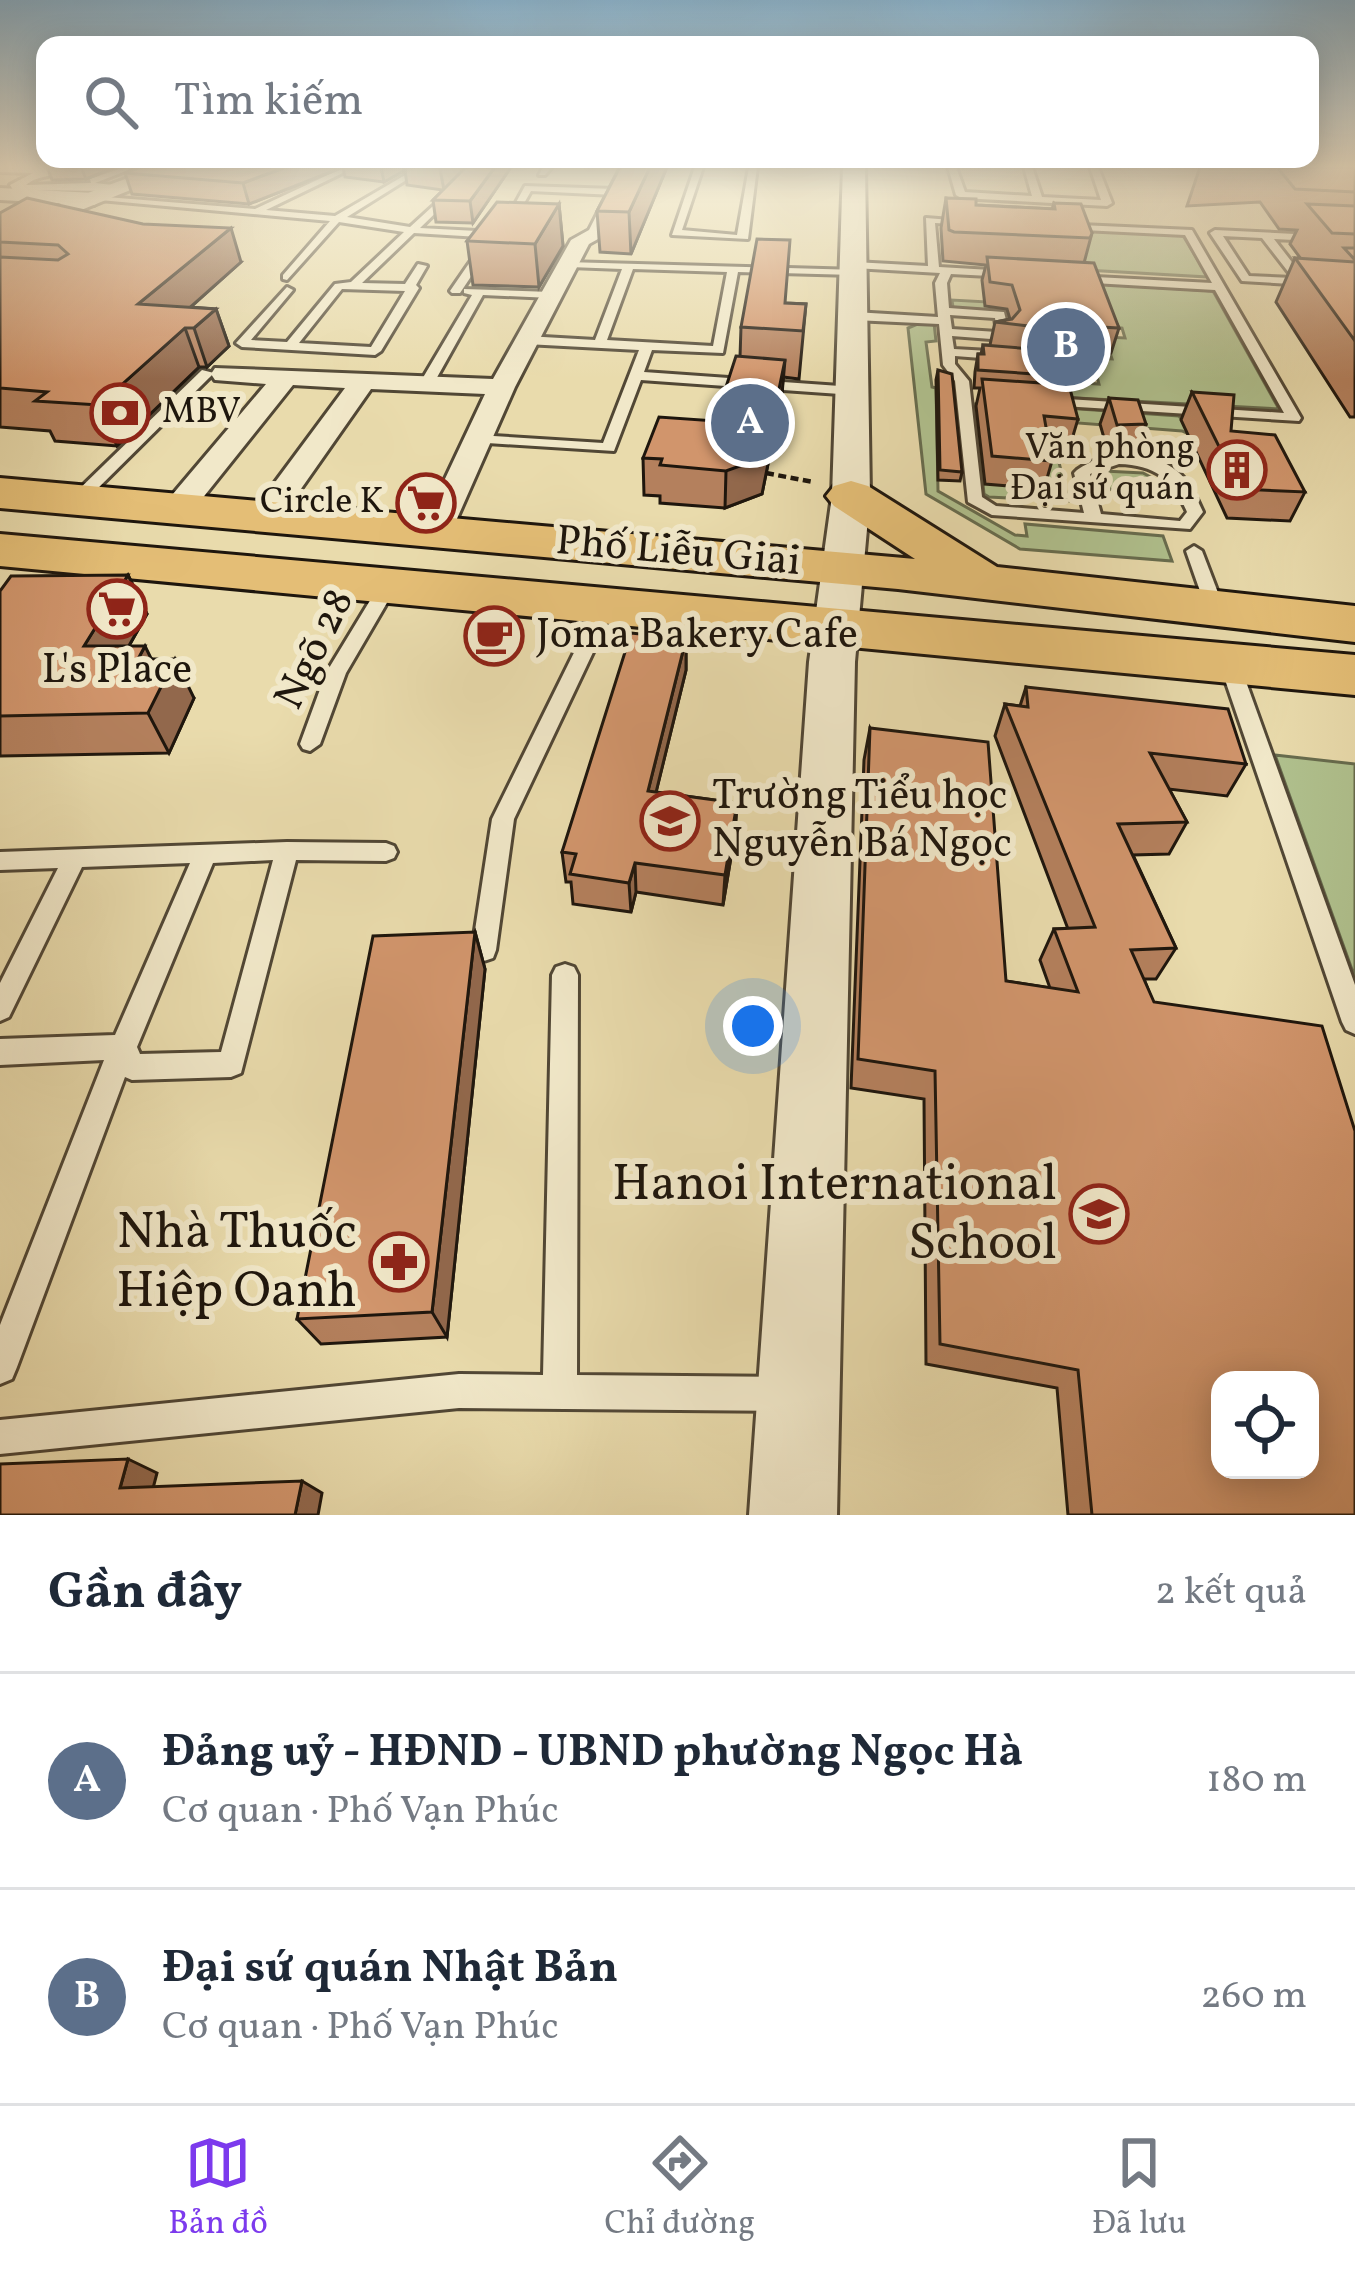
<!DOCTYPE html>
<html lang="vi">
<meta charset="utf-8">
<style>
:root{--surface:#fff;--page:#f2f2f3;--text:#1f2937;--muted:#747a83;--line:#e0e1e3;--accent:#7c3aed}
body{margin:0;font-family:Vollkorn,serif;background:var(--page);color:var(--text)}
.controls{position:absolute;right:36px;bottom:36px;display:grid;overflow:hidden;border-radius:24px;box-shadow:0 6px 30px #0003}
.controls button{width:108px;height:108px;display:grid;place-items:center;padding:0;border:0;border-bottom:3px solid var(--line);background:var(--surface);color:var(--text);font:60px sans-serif}
.you{position:absolute;left:753px;top:1026px;width:42px;height:42px;margin:-30px;border:9px solid #fff;border-radius:50%;background:#1a73e8;box-shadow:0 0 0 18px #1a73e833}
.badge{display:grid;place-items:center;width:78px;height:78px;border-radius:50%;background:var(--accent);color:#fff;font-size:39px;font-weight:700}
.pin{position:absolute;translate:-50% -50%;border:6px solid #fff;box-shadow:0 3px 12px #0006}
.list{margin:0;padding:0;list-style:none}
h2{display:flex;justify-content:space-between;align-items:center;height:156px;margin:0;padding:0 48px;font-size:51px}
h2 small{font-size:39px;font-weight:400;color:var(--muted)}
.list li{display:grid;grid-template-columns:78px 1fr auto;gap:36px;align-items:center;box-sizing:border-box;height:216px;padding:0 48px;border-top:3px solid var(--line)}
.list b{display:block;font-size:45px;white-space:nowrap}
.list p{margin:0;font-size:39px;white-space:nowrap;color:var(--muted)}
.list em{font-size:39px;font-style:normal;color:var(--muted)}
.icon{flex:none;width:66px;height:66px;fill:none;stroke:currentColor;stroke-width:2;stroke-linecap:round;stroke-linejoin:round}
.map{position:relative;flex:none;width:1355px;height:1515px;overflow:hidden}
.search{position:absolute;background:var(--surface);box-shadow:0 6px 30px #0003;left:36px;right:36px;top:36px;height:132px;display:flex;align-items:center;gap:30px;box-sizing:border-box;padding:0 42px;border-radius:24px;color:var(--muted);font-size:45px}
.sheet{height:588px;background:var(--surface)}
nav{display:flex;justify-content:space-around;align-items:center;box-sizing:border-box;height:168px;border-top:3px solid var(--line);background:var(--surface);font-size:33px;color:var(--muted)}
nav a{display:grid;justify-items:center;gap:6px}
nav .on{color:var(--accent)}
.map>svg:first-child{display:block}
.green{fill:#b0c18e;stroke:#676c4e;stroke-width:3}
.lines{fill:none;stroke-linecap:round;stroke-linejoin:round}
.service-casing{stroke:#514735;stroke-width:6}
.minor-casing{stroke:#514735;stroke-width:6}
.tertiary-casing{stroke:#514735;stroke-width:6}
.primary-casing{stroke:#1e160d;stroke-width:6}
.path{stroke:#1e160d;stroke-width:4.5;stroke-dasharray:8 4.5;stroke-linecap:butt}
.service{fill:#f1e8c9;fill-rule:evenodd}
.minor{fill:#f1e8c9;fill-rule:evenodd}
.tertiary{fill:#f1e8c9;fill-rule:evenodd}
.primary{fill:#e4be76;fill-rule:evenodd}
.wall{fill:#b4805d;stroke:#1e160d;stroke-width:3}
.shaded-wall{fill:#92684c;stroke:#1e160d;stroke-width:3}
.building{fill:#d1956c;stroke:#1e160d;stroke-width:3;fill-rule:evenodd}
.labels{text-anchor:middle;dominant-baseline:central;stroke-width:12;stroke-linejoin:round;paint-order:stroke}
.far-poi-label{font-size:36px;fill:#1e160d;stroke:#f1e8c9;text-anchor:end}
.street-label{font-size:42px;fill:#1e160d;stroke:#f1e8c9}
.poi-label{font-size:42px;fill:#1e160d;stroke:#f1e8c9;text-anchor:start}
.near-poi-label{font-size:51px;fill:#1e160d;stroke:#f1e8c9;text-anchor:end}
</style>
<div class="map">
<svg width="1355" height="1515" viewBox="0 0 1355 1515">
<rect width="100%" height="100%" fill="#e9dbac"/>
<filter id="stains"><feTurbulence type="fractalNoise" baseFrequency=".00167" numOctaves="4"/><feColorMatrix values="0 0 0 0 .2 0 0 0 0 .09 0 0 0 0 .02 0 0 0 .5 -.17"/></filter>
<radialGradient id="worn" r=".72"><stop offset=".6" stop-color="#630" stop-opacity="0"/><stop offset="1" stop-color="#630" stop-opacity=".3"/></radialGradient>
<!-- green -->
<g class="green">
<polygon points="1071,229 1182,234 1208,277 1086,270"/>
<polygon points="983,277 1213,291 1279,409 1058,397 1054,381 1099,384 1092,358 1112,359 1105,337 1125,338 1122,328 1012,311 953,308 952,300 987,302"/>
<polygon points="920,323 934,323 936,341 926,342 932,387 936,388 938,491 1015,535 1027,536 1025,524 1163,536 1172,561 1020,549 926,494 908,328"/>
<polygon points="980,402 1179,416 1195,437 1182,431 1040,420 1037,444 1055,445 1068,501 989,497 984,494 975,404"/>
<polygon points="1104,471 1143,473 1171,488 1162,495 1118,493 1093,480"/>
<polygon points="1275,755 1355,764 1355,978"/>
</g>
<g class="lines">
<defs>
<g id="service">
<path d="M 0,167 L 72,167 C 59,178 40,173 26,185 L 91,183 L 90,179 L 125,167 L 136,167 L 95,183 L 122,186 L 119,191 L 13,190 L 10,185 L 33,173 L 0,172 Z"/>
<path d="M 345,167 L 355,167 L 266,210 L 335,216 L 419,167 L 427,167 L 347,217 L 410,227 L 455,186 L 458,191 L 420,228 L 496,232 L 501,235 L 496,238 L 414,233 L 362,283 L 405,284 L 418,264 L 427,266 L 416,285 L 419,288 L 381,351 L 375,355 L 242,347 L 236,343 L 287,287 L 293,290 L 251,340 L 287,342 L 335,284 L 351,282 L 404,232 L 339,222 L 287,280 L 283,279 L 283,275 L 330,221 L 89,199 L 94,196 L 255,209 ZM 342,289 L 405,291 L 371,347 L 299,343 Z"/>
<polygon points="543,167 552,167 545,175 539,175"/>
<polygon points="695,167 703,167 682,230 737,235 749,167 757,167 748,239 672,235"/>
<polygon points="948,167 956,167 965,192 1032,196 1024,167 1032,167 1042,197 1101,200 1090,167 1098,167 1112,203 1107,206 961,198 956,195"/>
<polygon points="525,186 615,189 620,192 615,195 531,191 510,228 502,228"/>
<path d="M 926,218 L 976,222 L 971,225 L 935,223 L 939,267 L 1009,271 L 1015,274 L 1009,277 L 951,274 L 947,283 L 949,308 L 1004,312 L 1010,336 L 1004,340 L 952,336 L 954,349 L 1007,352 L 1013,356 L 1007,360 L 955,356 L 955,364 L 969,381 L 982,497 L 996,506 L 1084,513 L 1074,473 L 1077,470 C 1105,450 1150,449 1177,471 C 1190,482 1196,497 1203,512 L 1190,529 L 992,515 L 968,502 L 955,381 L 943,365 L 939,324 L 854,320 L 848,316 L 854,312 L 938,317 L 935,283 L 940,273 L 854,268 L 849,265 L 854,262 L 928,266 ZM 950,315 L 995,318 L 997,332 L 952,329 ZM 1119,464 C 1155,465 1173,479 1187,512 L 1180,521 L 1101,514 L 1090,474 Z"/>
<polygon points="1058,224 1192,230 1301,418 1299,421 1047,405 1045,402 1052,398 1284,413 1215,290 1076,282 1070,279 1076,276 1212,283 1185,235 1062,229"/>
<path d="M 1215,230 L 1355,237 L 1355,243 L 1274,239 L 1305,279 L 1355,282 L 1355,288 L 1242,281 L 1210,233 ZM 1223,236 L 1262,238 L 1293,278 L 1249,276 Z"/>
<polygon points="481,246 490,248 460,293 452,293 450,291"/>
<path d="M 566,262 L 858,270 L 860,272 L 854,275 L 738,272 L 723,353 L 652,350 L 644,372 L 854,387 L 861,391 L 854,395 L 641,380 L 614,451 L 472,442 L 472,436 L 477,435 L 603,443 L 639,350 L 526,344 L 520,340 L 526,336 L 595,340 L 622,269 L 570,267 L 566,266 ZM 633,269 L 727,272 L 713,346 L 607,340 Z"/>
<polygon points="464,289 551,292 557,295 551,298 483,295 435,381 423,384 421,381 472,295 464,293"/>
<polygon points="1033,354 1063,357 1079,368 1072,372 1055,364 1028,361 1028,355"/>
<polygon points="202,370 214,373 84,502 72,502 72,496"/>
<polygon points="1194,546 1202,551 1225,611 1222,615 1210,615 1207,611 1186,551"/>
<polygon points="386,584 395,589 346,673 320,744 310,751 303,749 300,744 326,673 377,589"/>
<polygon points="605,602 614,608 514,819 496,950 493,958 484,961 475,958 472,950 492,819 596,608"/>
<polygon points="1230,659 1240,665 1355,985 1355,1034 1346,1030 1342,1022 1220,665"/>
<path d="M 287,842 L 386,843 L 394,846 L 397,852 L 394,858 L 386,861 L 296,860 L 241,1073 L 231,1077 L 132,1080 L 125,1077 L 17,1367 L 12,1379 L 0,1384 L 0,1325 L 104,1060 L 0,1065 L 0,1039 L 115,1035 L 190,863 L 82,867 L 9,1017 L 0,1021 L 0,983 L 58,868 L 0,870 L 0,852 ZM 273,860 L 221,1052 L 140,1054 L 137,1047 L 213,863 Z"/>
<polygon points="565,964 574,967 578,975 577,1375 783,1377 795,1382 800,1394 795,1406 783,1411 459,1408 0,1454 0,1420 459,1374 543,1375 552,975 556,967"/>
</g>
<g id="minor">
<polygon points="621,167 639,167 607,234 589,244 515,387 448,539 424,539 420,532 485,394 371,389 277,523 266,526 250,516 345,388 293,385 189,515 167,515 162,508 167,501 266,384 215,380 211,374 215,368 493,379 571,240 589,230"/>
<polygon points="0,188 94,193 104,199 94,205 0,200"/>
</g>
<g id="tertiary">
<polygon points="157,167 187,167 0,243 0,226"/>
<polygon points="843,167 865,167 870,496 855,662 837,1515 749,1515 809,662 832,496"/>
</g>
<g id="primary">
<polygon points="0,478 915,559 834,506 826,496 834,486 851,481 868,486 997,567 1355,606 1355,642 898,589 0,508"/>
<polygon points="0,534 1355,655 1355,695 0,566"/>
</g>
</defs>
<!-- service casing -->
<use href="#service" class="service-casing"/>
<!-- minor casing -->
<use href="#minor" class="minor-casing"/>
<!-- tertiary casing -->
<use href="#tertiary" class="tertiary-casing"/>
<!-- primary casing -->
<use href="#primary" class="primary-casing"/>
<!-- path -->
<polyline class="path" points="766,473 813,482"/>
<!-- service -->
<use href="#service" class="service"/>
<!-- minor -->
<use href="#minor" class="minor"/>
<!-- tertiary -->
<use href="#tertiary" class="tertiary"/>
<!-- primary -->
<use href="#primary" class="primary"/>
</g>
<!-- wall -->
<g class="wall">
<polygon points="47,167 115,167 86,179 52,180"/>
<polygon points="139,167 511,167 473,223 436,222 433,200 443,190 407,185 405,170 384,182 345,177 343,167 249,204 132,194 125,173"/>
<polygon points="620,167 667,167 631,254 600,252 597,211"/>
<polygon points="1200,167 1355,167 1355,417 1350,417 1276,302 1295,258 1301,259 1290,244 1297,230 1279,229 1260,202 1187,206"/>
<polygon points="946,198 976,205 1052,209 1054,203 1092,233 1084,263 1119,328 1111,353 1081,351 1079,358 1057,355 1063,376 1060,384 1078,419 1070,446 1049,445 1052,461 1044,489 985,484 976,406 980,388 974,388 975,372 978,354 981,354 983,345 990,345 995,322 1010,319 1007,309 985,306 982,280 986,265 943,261 941,228"/>
<polygon points="559,204 563,246 539,287 473,285 467,241"/>
<polygon points="0,213 241,262 191,307 216,309 229,346 207,367 199,367 117,446 55,441 50,431 0,427"/>
<polygon points="785,303 806,304 799,379 783,377 782,394 762,494 725,508 660,503 660,496 644,495 643,458 715,421 740,357 741,327"/>
<polygon points="938,370 962,472 960,481 938,480 936,380"/>
<polygon points="1192,392 1231,431 1305,492 1290,521 1227,518 1181,420"/>
<polygon points="1109,398 1146,424 1136,451 1108,452 1100,424"/>
<polygon points="128,575 147,614 129,646 152,659 194,698 169,753 0,756 0,591"/>
<polygon points="686,639 686,670 656,792 737,803 735,833 723,905 636,892 631,912 573,904 571,882 566,882 562,852"/>
<polygon points="1026,687 1246,764 1227,796 1169,789 1187,822 1169,854 1133,855 1176,948 1156,979 1144,979 1355,1515 1068,1515 1057,1388 926,1364 924,1099 851,1088 864,760 870,728 1006,981 1050,988 1040,960 1054,929 1068,929 995,736 1005,704 1020,706"/>
<polygon points="475,932 485,969 447,1337 321,1344 297,1319"/>
</g>
<!-- shaded-wall -->
<g class="shaded-wall">
<polygon points="81,167 115,167 86,179"/>
<polygon points="286,167 343,167 249,204 243,183"/>
<polygon points="381,167 404,167 405,170 384,182"/>
<polygon points="444,167 466,167 444,190 440,169"/>
<polygon points="495,167 511,167 473,223 470,201"/>
<polygon points="650,167 667,167 631,254 629,212"/>
<polygon points="559,204 563,246 539,287 535,244"/>
<polygon points="231,228 241,262 152,341 138,304"/>
<polygon points="216,309 229,346 207,367 194,328"/>
<polygon points="185,328 199,367 117,446 99,405"/>
<polygon points="785,360 782,394 762,494 725,508 726,471"/>
<polygon points="128,575 147,614 106,686 84,646"/>
<polygon points="686,639 686,670 649,821 648,791"/>
<polygon points="145,646 163,683 175,659 194,698 169,753 148,713 138,659"/>
<polygon points="737,803 735,833 723,905 725,875"/>
<polygon points="635,863 636,892 631,912 629,883"/>
<polygon points="475,932 485,969 447,1337 432,1312"/>
<polygon points="128,1459 157,1473 150,1500 120,1488"/>
<polygon points="302,1481 322,1493 318,1515 295,1515"/>
</g>
<!-- building -->
<g class="building">
<polygon points="141,167 286,167 243,183 125,173"/>
<polygon points="466,167 495,167 470,201 433,200"/>
<polygon points="620,167 650,167 629,212 597,211"/>
<polygon points="1277,167 1355,167 1355,192 1295,189"/>
<polygon points="27,198 143,224 231,228 138,304 216,309 194,328 185,328 99,405 35,401 47,392 0,388 0,257 58,260 68,254 58,245 0,242 0,213"/>
<polygon points="946,198 976,199 976,205 1055,209 1054,203 1081,204 1092,233 1090,238 954,232 949,230"/>
<polygon points="497,202 559,204 535,244 467,241"/>
<polygon points="1307,204 1355,206 1355,234 1332,233"/>
<polygon points="757,239 790,240 785,303 806,304 803,331 741,327"/>
<polygon points="1344,248 1355,248 1355,260"/>
<polygon points="987,257 1094,263 1119,328 1085,326 1087,333 995,322 1012,319 1020,310 1012,285 990,282"/>
<polygon points="1295,258 1355,262 1355,341"/>
<polygon points="983,345 1057,351 1063,376 978,370 978,354 984,354"/>
<polygon points="736,356 785,360 765,457 726,471 660,465 662,459 643,458 659,417 715,421"/>
<polygon points="938,370 952,374 962,472 940,470"/>
<polygon points="982,379 1069,385 1078,419 1044,416 1052,461 992,456"/>
<polygon points="1192,392 1234,395 1231,431 1275,435 1305,492 1240,489"/>
<polygon points="1109,398 1138,400 1146,424 1117,425"/>
<polygon points="128,575 84,646 145,646 138,659 175,659 148,713 0,716 0,591 11,576"/>
<polygon points="631,633 686,639 648,791 737,803 725,875 635,863 629,883 570,874 576,854 562,852"/>
<path d="M 1026,687 L 1228,709 L 1246,764 L 1150,753 L 1187,822 L 1118,824 L 1176,948 L 1131,950 L 1154,1002 L 1322,1026 L 1355,1131 L 1355,1515 L 1092,1515 L 1078,1370 L 940,1344 L 935,1071 L 858,1059 L 870,728 L 988,742 L 1006,981 L 1078,992 L 1054,929 L 1095,927 L 1005,704 L 1028,707 ZM 1220,1380 L 1310,1380 L 1310,1470 L 1220,1470 Z"/>
<polygon points="475,932 432,1312 297,1319 373,936"/>
<polygon points="128,1459 120,1488 302,1481 295,1515 0,1515 0,1464"/>
</g>
<!-- sky -->
<linearGradient id="sky" x2="0" y2="1"><stop stop-color="#89b6d3"/><stop offset="0.44" stop-color="#f5efda"/><stop offset="1" stop-color="#f5efda" stop-opacity="0"/></linearGradient>
<rect width="1355" height="379" fill="url(#sky)"/>
<!-- icons -->
<defs>
<symbol id="bank-ring" viewBox="-11 -11 22 22"><circle r="9.5" fill="#f1e8c9" stroke="#8f2418" stroke-width="1.5"/><path d="M-6-4H6V4H-6ZM0-2.3a2.3 2.3 0 1 0 0 4.6a2.3 2.3 0 1 0 0-4.6Z" fill="#8f2418"/></symbol>
<symbol id="building-ring" viewBox="-11 -11 22 22"><circle r="9.5" fill="#f1e8c9" stroke="#8f2418" stroke-width="1.5"/><path d="M-4-6H4V6H1V3H-1V6H-4ZM-2.5-4.3h1.7v1.8h-1.7ZM.8-4.3h1.7v1.8H.8ZM-2.5-1h1.7V.8h-1.7ZM.8-1h1.7V.8H.8Z" fill="#8f2418"/></symbol>
<symbol id="supermarket-ring" viewBox="-11 -11 22 22"><circle r="9.5" fill="#f1e8c9" stroke="#8f2418" stroke-width="1.5"/><path d="M-6-5.5h2.5l.6 2H6L4.5 2H-2.5L-4.4-4H-6ZM-1.5 3.2a1.3 1.3 0 1 0 .1 0ZM3 3.2a1.3 1.3 0 1 0 .1 0Z" fill="#8f2418"/></symbol>
<symbol id="cafe-ring" viewBox="-11 -11 22 22"><circle r="9.5" fill="#f1e8c9" stroke="#8f2418" stroke-width="1.5"/><path d="M-5.5-4.5H6V0H3Q3 3.5 0 3.5H-2.5Q-5.5 3.5-5.5 0ZM3-3.2v2h1.7v-2ZM-6 4.5H4V6H-6Z" fill="#8f2418"/></symbol>
<symbol id="school-ring" viewBox="-11 -11 22 22"><circle r="9.5" fill="#f1e8c9" stroke="#8f2418" stroke-width="1.5"/><path d="M0-5L7-2L0 1L-7-2ZM-4 1L0 2.5L4 1V4Q0 6-4 4Z" fill="#8f2418"/></symbol>
<symbol id="pharmacy-ring" viewBox="-11 -11 22 22"><circle r="9.5" fill="#f1e8c9" stroke="#8f2418" stroke-width="1.5"/><path d="M-2-6h4v4h4v4h-4v4h-4v-4h-4v-4h4Z" fill="#8f2418"/></symbol>
</defs>
<g fill-rule="evenodd">
<use href="#bank-ring" x="87" y="380" width="66" height="66"/>
<use href="#building-ring" x="1204" y="437" width="66" height="66"/>
<use href="#supermarket-ring" x="393" y="470" width="66" height="66"/>
<use href="#supermarket-ring" x="84" y="576" width="66" height="66"/>
<use href="#cafe-ring" x="461" y="603" width="66" height="66"/>
<use href="#school-ring" x="637" y="788" width="66" height="66"/>
<use href="#school-ring" x="1066" y="1181" width="66" height="66"/>
<use href="#pharmacy-ring" x="366" y="1229" width="66" height="66"/>
</g>
<g class="labels">
<!-- far-poi labels -->
<g class="far-poi-label">
<text x="162" y="413" text-anchor="start">MBV</text>
<text x="1195" y="449">Văn phòng<tspan x="1195" dy="41">Đại sứ quán</tspan></text>
<text x="384" y="503">Circle K</text>
</g>
<!-- street labels -->
<g class="street-label">
<text transform="translate(678 553) rotate(5)">Phố Liễu Giai</text>
<text transform="translate(316 650) rotate(-64)">Ngõ 28</text>
</g>
<!-- poi labels -->
<g class="poi-label">
<text x="536" y="636">Joma Bakery Cafe</text>
<text x="117" y="671" text-anchor="middle">L's Place</text>
<text x="712" y="797">Trường Tiểu học<tspan x="712" dy="48">Nguyễn Bá Ngọc</tspan></text>
</g>
<!-- near-poi labels -->
<g class="near-poi-label">
<text x="1057" y="1185">Hanoi International<tspan x="1057" dy="59">School</tspan></text>
<text x="357" y="1233">Nhà Thuốc<tspan x="357" dy="59">Hiệp Oanh</tspan></text>
</g>
</g>
<rect width="100%" height="100%" filter="url(#stains)"/>
<rect width="100%" height="100%" fill="url(#worn)"/>
</svg>
<div class="controls">
<button><svg class="icon" aria-label="locate" viewBox="0 0 24 24"><circle cx="12" cy="12" r="6"/><path d="M12 2v4M12 18v4M2 12h4M18 12h4"/></svg></button>
</div>
<div class="you"></div>
<div class="pin badge" style="left:750px;top:423px;background:#5c6f8a">A</div>
<div class="pin badge" style="left:1066px;top:347px;background:#5c6f8a">B</div>
<div class="search"><svg class="icon" aria-label="search" viewBox="0 0 24 24"><circle cx="10" cy="10" r="6"/><path d="M15 15l6 6"/></svg>Tìm kiếm</div>
</div>
<section class="sheet">
<h2>Gần đây<small>2 kết quả</small></h2>
<ul class="list">
<li><span class="badge" style="background:#5c6f8a">A</span><div><b>Đảng uỷ - HĐND - UBND phường Ngọc Hà</b><p>Cơ quan · Phố Vạn Phúc</p></div><em>180 m</em></li>
<li><span class="badge" style="background:#5c6f8a">B</span><div><b>Đại sứ quán Nhật Bản</b><p>Cơ quan · Phố Vạn Phúc</p></div><em>260 m</em></li>
</ul>
</section>
<nav>
<a class="on"><svg class="icon" aria-label="map" viewBox="0 0 24 24"><path d="M3 6l6-2 6 2 6-2v14l-6 2-6-2-6 2zM9 4v14M15 6v14"/></svg>Bản đồ</a>
<a><svg class="icon" aria-label="directions" viewBox="0 0 24 24"><path d="M12 3l9 9-9 9-9-9zM9 14v-3h6M13 9l2 2-2 2"/></svg>Chỉ đường</a>
<a><svg class="icon" aria-label="saved" viewBox="0 0 24 24"><path d="M7 4h10v16l-5-4-5 4z"/></svg>Đã lưu</a>
</nav>
